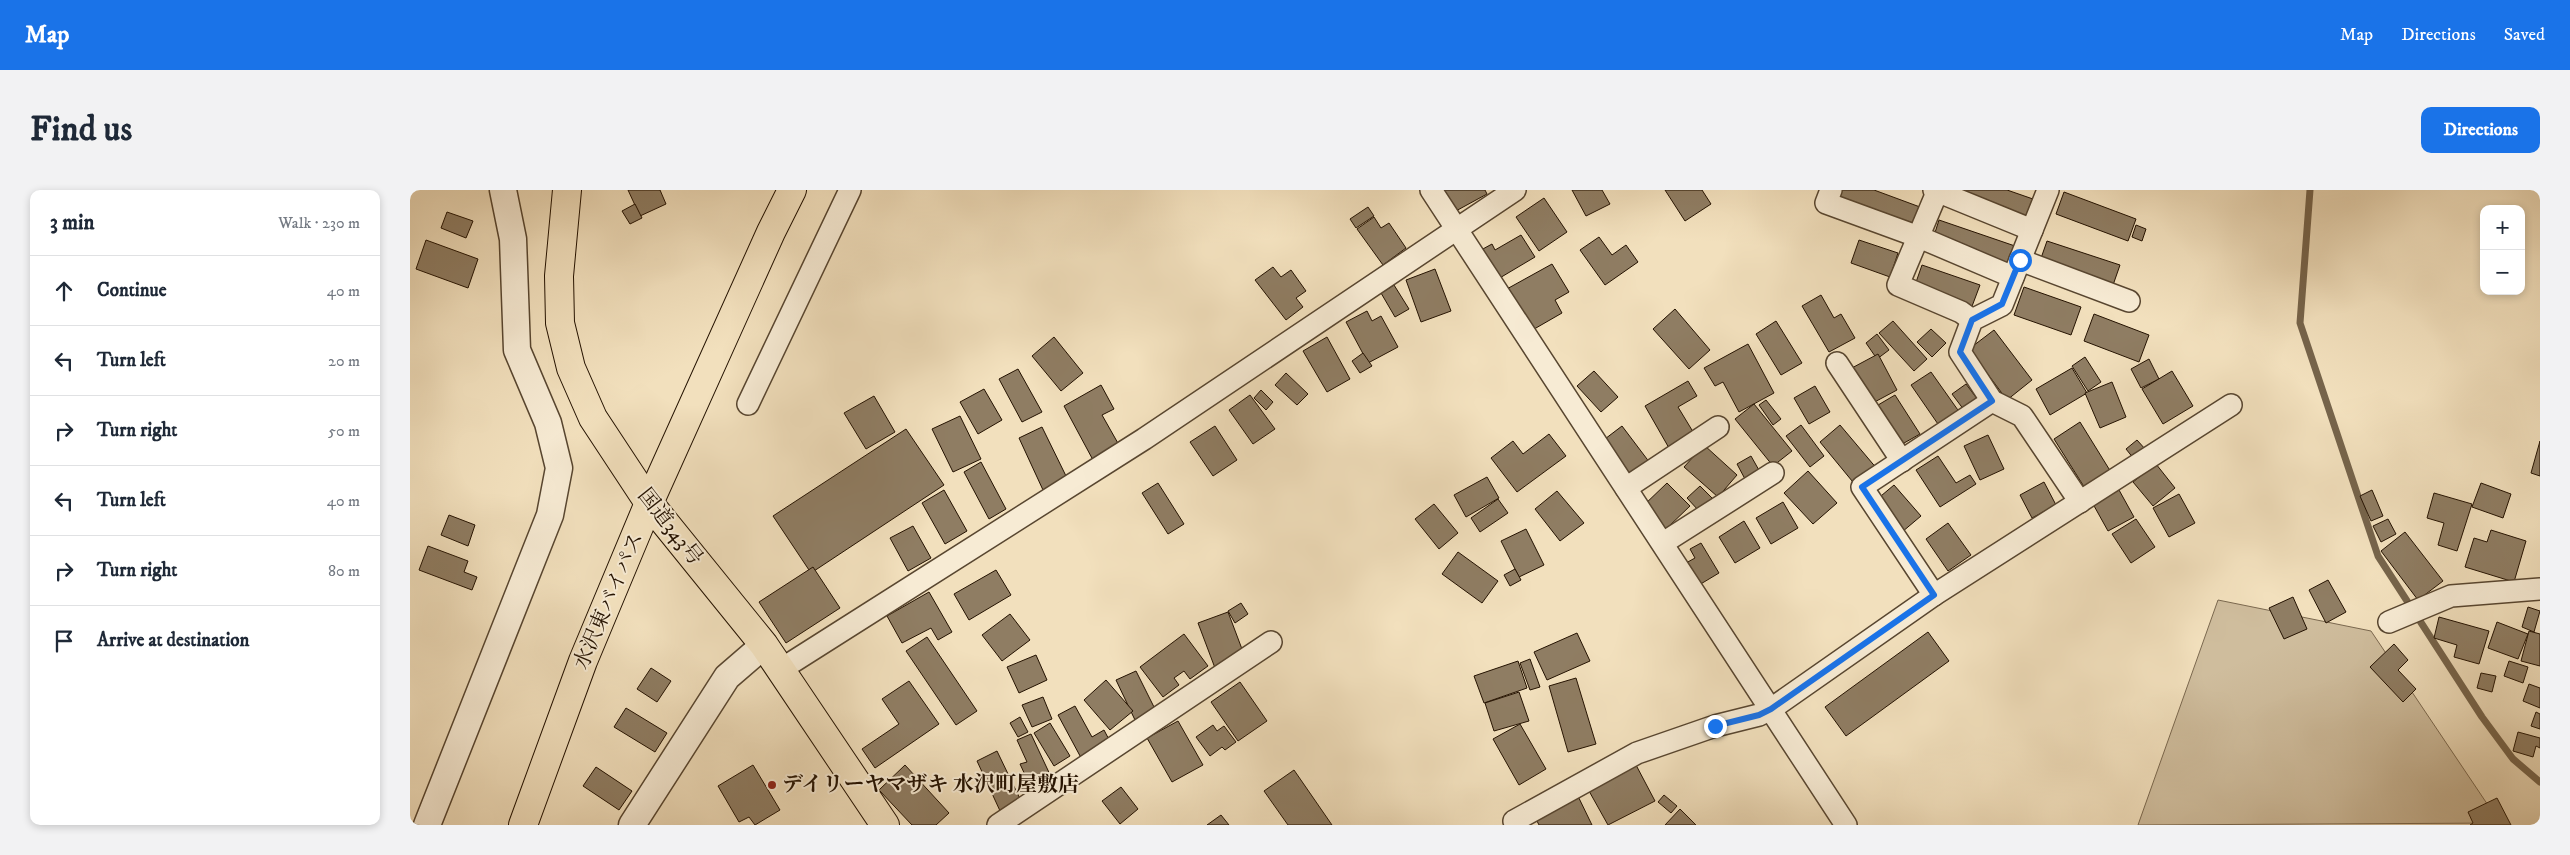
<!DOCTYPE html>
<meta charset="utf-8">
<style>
:root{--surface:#fff;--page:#f2f2f3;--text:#1f2937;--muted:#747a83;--line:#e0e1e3;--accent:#1a73e8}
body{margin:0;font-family:"IM FELL DW Pica","Noto Serif JP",serif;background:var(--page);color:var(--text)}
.controls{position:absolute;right:15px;top:15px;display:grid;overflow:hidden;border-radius:10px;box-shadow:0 2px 8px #0003}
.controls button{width:45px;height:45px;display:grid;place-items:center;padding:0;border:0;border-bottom:1px solid var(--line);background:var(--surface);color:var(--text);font:25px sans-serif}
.stop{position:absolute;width:15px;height:15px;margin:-11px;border:4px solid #1a73e8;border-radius:50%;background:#fff}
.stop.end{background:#1a73e8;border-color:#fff;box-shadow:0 1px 5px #0008}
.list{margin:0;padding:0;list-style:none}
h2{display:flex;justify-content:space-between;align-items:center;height:65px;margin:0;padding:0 20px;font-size:21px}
h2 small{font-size:16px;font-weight:400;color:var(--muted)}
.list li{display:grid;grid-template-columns:32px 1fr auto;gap:15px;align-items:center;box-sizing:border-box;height:70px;padding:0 20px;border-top:1px solid var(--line)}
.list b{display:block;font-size:19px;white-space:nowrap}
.list em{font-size:16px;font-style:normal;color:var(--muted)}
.icon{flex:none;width:28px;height:28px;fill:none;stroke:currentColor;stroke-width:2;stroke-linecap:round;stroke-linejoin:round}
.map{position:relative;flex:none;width:2130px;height:635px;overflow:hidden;border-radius:10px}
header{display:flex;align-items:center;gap:30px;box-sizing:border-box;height:70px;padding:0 25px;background:var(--accent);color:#fff}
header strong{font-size:24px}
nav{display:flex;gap:28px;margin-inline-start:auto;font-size:18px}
.intro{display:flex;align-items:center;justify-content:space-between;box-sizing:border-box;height:120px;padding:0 30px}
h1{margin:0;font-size:35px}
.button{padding:12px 22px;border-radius:10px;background:var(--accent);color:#fff;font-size:18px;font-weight:700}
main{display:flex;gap:30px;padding:0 30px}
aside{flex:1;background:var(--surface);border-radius:10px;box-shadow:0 2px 8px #0003}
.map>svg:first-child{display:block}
.green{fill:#cfbd9d;stroke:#7a684f}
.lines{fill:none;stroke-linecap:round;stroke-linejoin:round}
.stream{stroke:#76644b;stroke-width:7}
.building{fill:#8f7d63;stroke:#241201}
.minor-casing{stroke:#584630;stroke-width:24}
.tertiary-casing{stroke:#584630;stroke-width:29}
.trunk-casing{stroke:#241201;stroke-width:30}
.minor{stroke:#f7ebd4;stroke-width:21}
.tertiary{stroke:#f7ebd4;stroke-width:26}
.trunk{stroke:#f2e0bd;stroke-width:28}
.route{stroke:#1a73e8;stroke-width:6}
.poi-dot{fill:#8f2418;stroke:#f7ebd4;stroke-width:2}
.labels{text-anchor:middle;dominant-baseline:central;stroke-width:4;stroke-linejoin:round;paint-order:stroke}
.street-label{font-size:21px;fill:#241201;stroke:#f7ebd4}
.poi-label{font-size:21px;font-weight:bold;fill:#241201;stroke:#f7ebd4;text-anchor:start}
</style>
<header>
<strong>Map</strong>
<nav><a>Map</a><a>Directions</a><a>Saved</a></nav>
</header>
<div class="intro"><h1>Find us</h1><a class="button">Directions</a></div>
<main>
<aside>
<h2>3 min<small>Walk · 230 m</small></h2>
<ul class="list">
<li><svg class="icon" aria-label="ahead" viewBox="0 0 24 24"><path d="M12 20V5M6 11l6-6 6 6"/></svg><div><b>Continue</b></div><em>40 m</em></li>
<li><svg class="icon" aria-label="left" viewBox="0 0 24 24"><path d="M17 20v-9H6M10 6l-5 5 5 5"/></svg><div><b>Turn left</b></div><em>20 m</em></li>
<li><svg class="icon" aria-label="right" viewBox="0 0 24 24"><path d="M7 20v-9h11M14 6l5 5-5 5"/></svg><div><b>Turn right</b></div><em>50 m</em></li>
<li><svg class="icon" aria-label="left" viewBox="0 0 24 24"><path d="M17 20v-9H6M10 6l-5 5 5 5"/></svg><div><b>Turn left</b></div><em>40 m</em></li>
<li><svg class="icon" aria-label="right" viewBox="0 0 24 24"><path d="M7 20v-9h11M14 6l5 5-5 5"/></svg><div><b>Turn right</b></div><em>80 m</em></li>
<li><svg class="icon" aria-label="arrive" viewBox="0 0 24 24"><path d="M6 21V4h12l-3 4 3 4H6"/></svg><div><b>Arrive at destination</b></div></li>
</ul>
</aside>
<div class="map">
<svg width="2130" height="635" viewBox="0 0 2130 635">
<rect width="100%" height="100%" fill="#f2e0bd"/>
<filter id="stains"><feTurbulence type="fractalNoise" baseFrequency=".004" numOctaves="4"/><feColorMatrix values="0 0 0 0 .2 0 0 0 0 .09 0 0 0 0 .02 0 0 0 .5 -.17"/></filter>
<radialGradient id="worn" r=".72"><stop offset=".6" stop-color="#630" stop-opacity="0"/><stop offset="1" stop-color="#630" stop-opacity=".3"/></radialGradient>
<!-- green -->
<polygon class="green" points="1808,410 1961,441 2090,633 1728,635"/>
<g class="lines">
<!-- stream -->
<polyline class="stream" points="1900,0 1890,133 1968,366 2072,527 2103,569 2130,592"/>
</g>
<!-- building -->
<g class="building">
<polygon points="218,0 250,0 256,14 230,26"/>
<polygon points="1032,0 1075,0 1077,4 1044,22"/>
<polygon points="1162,0 1192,0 1200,14 1176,26"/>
<polygon points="1255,0 1292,0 1301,14 1275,31"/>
<polygon points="1431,0 1464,0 1510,17 1502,40 1426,13"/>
<polygon points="1541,0 1597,0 1623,9 1616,31"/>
<polygon points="1654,2 1726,29 1718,51 1646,24"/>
<polygon points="1134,8 1157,42 1129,61 1106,27"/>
<polygon points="225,14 232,28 220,34 212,21"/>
<polygon points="958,17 964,26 946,38 940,29"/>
<polygon points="37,22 63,31 56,48 31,38"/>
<polygon points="964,27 971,38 979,33 996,58 973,75 947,39"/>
<polygon points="1529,30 1605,56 1598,79 1522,52"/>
<polygon points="1726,35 1736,39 1732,51 1722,47"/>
<polygon points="1111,45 1125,67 1088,89 1071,60 1082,54 1085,60"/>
<polygon points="1189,47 1202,65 1216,55 1228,72 1195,95 1170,60"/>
<polygon points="16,50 68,69 58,98 6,79"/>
<polygon points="1449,50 1488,63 1480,87 1441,73"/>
<polygon points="1637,51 1710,75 1702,98 1629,74"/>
<polygon points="1142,74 1159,102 1145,110 1152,123 1119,142 1095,100"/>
<polygon points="1512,75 1570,95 1561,119 1504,98"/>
<polygon points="863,77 871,87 881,80 896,101 886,108 893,117 876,130 845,90"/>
<polygon points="1025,79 1041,121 1011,132 996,90"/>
<polygon points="984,95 999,119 985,127 971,103"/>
<polygon points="1614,97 1671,117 1661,145 1604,125"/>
<polygon points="1411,105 1424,128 1431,124 1445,148 1419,162 1392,116"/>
<polygon points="1265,119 1300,160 1279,179 1243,139"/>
<polygon points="957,121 962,131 971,126 988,157 958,173 936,132"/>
<polygon points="1684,124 1739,145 1729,172 1674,151"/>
<polygon points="1366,131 1392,173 1371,185 1346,144"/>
<polygon points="1483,131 1517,169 1504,181 1469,143"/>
<polygon points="1521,139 1536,153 1522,167 1507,152"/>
<polygon points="1584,140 1622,190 1597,210 1559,159"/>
<polygon points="1467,144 1479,160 1467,169 1456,153"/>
<polygon points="644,147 673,183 651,201 622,166"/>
<polygon points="917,147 940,189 917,202 893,161"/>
<polygon points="1338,154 1364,203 1329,222 1313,192 1305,196 1294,178"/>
<polygon points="953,163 962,176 950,183 942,171"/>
<polygon points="1468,164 1487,200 1459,215 1440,179"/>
<polygon points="1675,167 1691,192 1678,201 1662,176"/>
<polygon points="1739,169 1749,189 1731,198 1721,179"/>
<polygon points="1662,178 1677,203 1640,225 1626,199"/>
<polygon points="608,179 632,222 612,232 589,189"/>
<polygon points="1184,181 1208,207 1191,222 1167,196"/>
<polygon points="1762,181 1783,216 1753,234 1732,199"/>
<polygon points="1521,182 1550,223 1530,237 1501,195"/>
<polygon points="876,183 898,204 887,215 865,195"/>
<polygon points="1278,191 1287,206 1268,217 1288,250 1263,265 1235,216"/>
<polygon points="1702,192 1716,227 1690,238 1675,203"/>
<polygon points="1556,194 1568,210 1554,220 1542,204"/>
<polygon points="691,195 704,219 692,225 709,255 683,270 654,216"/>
<polygon points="1405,196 1420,222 1399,234 1384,208"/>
<polygon points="574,199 592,230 568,244 550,212"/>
<polygon points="851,200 863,212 856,220 844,208"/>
<polygon points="840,205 865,239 843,254 819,220"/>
<polygon points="1485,205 1510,244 1487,257 1463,218"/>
<polygon points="464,206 485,242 456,259 434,223"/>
<polygon points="1356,210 1371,229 1363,235 1349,215"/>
<polygon points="1344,214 1382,261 1363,276 1325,229"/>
<polygon points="550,226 571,269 543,282 522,239"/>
<polygon points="1670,232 1704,287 1678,303 1644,249"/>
<polygon points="1391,235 1414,266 1400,277 1376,246"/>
<polygon points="1430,235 1468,280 1447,297 1410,252"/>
<polygon points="805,236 827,270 803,286 780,252"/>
<polygon points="1212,236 1240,273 1220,288 1191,252"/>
<polygon points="632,237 657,288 633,300 609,248"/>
<polygon points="496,239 534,295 401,383 363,326"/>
<polygon points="1139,244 1156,266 1107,302 1081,268 1103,251 1113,264"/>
<polygon points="1578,245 1594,279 1570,290 1554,256"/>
<polygon points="1727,250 1736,260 1724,269 1716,259"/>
<polygon points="2130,251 2130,286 2121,283"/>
<polygon points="1294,255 1327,285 1308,307 1274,277"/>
<polygon points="1341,266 1350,282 1335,289 1327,274"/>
<polygon points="1528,266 1546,293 1560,285 1566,294 1530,317 1506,280"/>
<polygon points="571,272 596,319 579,329 554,282"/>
<polygon points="1746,274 1765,298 1743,316 1723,292"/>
<polygon points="1398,281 1427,313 1403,334 1374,303"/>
<polygon points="1077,287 1089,308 1056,327 1044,305"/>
<polygon points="1634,292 1646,315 1622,328 1610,305"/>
<polygon points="748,293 774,334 758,344 732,303"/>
<polygon points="1257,293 1280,316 1255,340 1232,317"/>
<polygon points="2071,293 2101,304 2093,328 2062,317"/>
<polygon points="1484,295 1511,326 1492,342 1465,311"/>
<polygon points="1290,296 1302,308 1289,321 1277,308"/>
<polygon points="534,300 557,341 535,354 512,313"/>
<polygon points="1709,300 1724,327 1698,341 1683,314"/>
<polygon points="1962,300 1973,326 1961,331 1950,306"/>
<polygon points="1147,301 1174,333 1150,351 1125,319"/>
<polygon points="2024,303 2062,314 2047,361 2028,355 2034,333 2017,328"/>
<polygon points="1769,304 1785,333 1759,347 1743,318"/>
<polygon points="1088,309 1098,323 1070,342 1061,328"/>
<polygon points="1373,312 1388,338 1361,354 1346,328"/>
<polygon points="1024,314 1048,343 1029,359 1005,329"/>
<polygon points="39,325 65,335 58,356 31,345"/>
<polygon points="1726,329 1745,357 1721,373 1702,344"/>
<polygon points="1978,329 1986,344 1971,352 1963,336"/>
<polygon points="1334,331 1350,358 1325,373 1309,347"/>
<polygon points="1538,333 1561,365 1538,381 1516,349"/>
<polygon points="503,336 521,368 498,381 480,348"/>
<polygon points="1116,339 1134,375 1109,387 1091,351"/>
<polygon points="2081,340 2116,351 2104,392 2055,377 2064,348 2077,352"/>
<polygon points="1995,342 2033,391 2008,410 1971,361"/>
<polygon points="1291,353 1309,383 1289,395 1276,373 1285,368 1280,359"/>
<polygon points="18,356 58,371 54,382 67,387 62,400 9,380"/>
<polygon points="1048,362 1088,391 1072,413 1032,384"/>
<polygon points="403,377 430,418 376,453 349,412"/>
<polygon points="1105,379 1111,390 1100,396 1094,385"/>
<polygon points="586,380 601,405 559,430 544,404"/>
<polygon points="1918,390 1936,422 1916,433 1899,400"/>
<polygon points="519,402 542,442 528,450 521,438 492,453 477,426"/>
<polygon points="1883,407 1897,439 1874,449 1859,418"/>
<polygon points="831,413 838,424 825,433 818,421"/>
<polygon points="2118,417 2130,421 2124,442 2112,437"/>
<polygon points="818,422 835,467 805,478 788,433"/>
<polygon points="600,424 620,450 592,471 572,445"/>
<polygon points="2029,427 2079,441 2069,474 2044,467 2047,455 2024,448"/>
<polygon points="2087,432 2118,444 2108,469 2078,458"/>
<polygon points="2119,441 2130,444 2130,476 2111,471"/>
<polygon points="1518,442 1539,471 1436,546 1415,517"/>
<polygon points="1167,443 1180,471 1137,490 1124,462"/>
<polygon points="774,444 798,476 780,489 774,481 764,488 769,495 753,507 730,477"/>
<polygon points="517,447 567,521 546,535 496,461"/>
<polygon points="1984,454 1998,470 1988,480 2006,499 1993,512 1960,477"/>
<polygon points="626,465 637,490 609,503 597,477"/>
<polygon points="1120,469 1130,497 1120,500 1110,473"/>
<polygon points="1108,471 1117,498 1074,513 1064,486"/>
<polygon points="2099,471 2118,477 2113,493 2094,486"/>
<polygon points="241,478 261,491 247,512 227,499"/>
<polygon points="726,481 746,521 725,530 706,490"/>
<polygon points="2071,483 2086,486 2082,502 2067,498"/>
<polygon points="1166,488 1186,554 1158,562 1139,496"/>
<polygon points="696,490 723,521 700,540 674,510"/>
<polygon points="499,491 529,534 465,578 452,559 489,534 472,509"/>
<polygon points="830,492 857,531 828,551 801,512"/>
<polygon points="2119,494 2130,498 2130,518 2113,511"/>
<polygon points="1109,502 1119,531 1084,541 1075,513"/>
<polygon points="633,507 642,529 622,537 612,515"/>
<polygon points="665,516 682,547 694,540 705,561 676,577 648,525"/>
<polygon points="216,518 257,543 245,562 204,537"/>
<polygon points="2126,522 2130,524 2130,539 2121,536"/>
<polygon points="610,527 618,542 608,547 600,533"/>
<polygon points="768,531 793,575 762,592 737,548"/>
<polygon points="640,533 660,566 644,576 624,543"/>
<polygon points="1110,534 1136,579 1109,595 1083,549"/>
<polygon points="803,535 807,541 814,536 826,552 815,560 812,557 800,566 786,547"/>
<polygon points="2108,542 2130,548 2130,558 2126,556 2123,567 2103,561"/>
<polygon points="621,544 643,591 622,600 610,574 617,572 607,550"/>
<polygon points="587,561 612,613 591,623 567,571"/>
<polygon points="343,575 370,620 345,635 339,627 329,632 308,596"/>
<polygon points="495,575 539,623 526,635 502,635 469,600"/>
<polygon points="1226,575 1245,611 1198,635 1179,601"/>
<polygon points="186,577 222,601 209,620 173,596"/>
<polygon points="884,580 922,635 878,635 854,601"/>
<polygon points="711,597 728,619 710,634 692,611"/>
<polygon points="1165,600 1182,635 1129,635 1122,621"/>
<polygon points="1254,605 1267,616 1261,623 1248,612"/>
<polygon points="2087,608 2101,635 2060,635 2063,633 2058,622"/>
<polygon points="1270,619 1286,635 1255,635"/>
<polygon points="811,625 819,635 797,635"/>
</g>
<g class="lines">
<defs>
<g id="minor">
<polyline points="1021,0 1436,635"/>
<polyline points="1421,0 1416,13 1509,47 1603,87"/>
<polyline points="1524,0 1622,40"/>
<polyline points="1528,0 1488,95 1551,122 1562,130"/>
<polyline points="1638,0 1592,115 1562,130 1550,162 1582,211 1612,226 1670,312"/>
<polyline points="1610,70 1719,111"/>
<polyline points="1427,173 1492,271"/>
<polyline points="338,214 440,0"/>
<polyline points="1216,298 1308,237"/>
<polyline points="1253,353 1363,283"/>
<polyline points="1524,405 1452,297 1582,211"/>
<polyline points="1979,432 2041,406 2130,399"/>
<polyline points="370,480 734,249 1105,0"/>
<polyline points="588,635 861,452"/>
<polyline points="1107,635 1104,631 1227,563 1305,536 1349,525 1361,519 1524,405 1821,215"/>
</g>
<g id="tertiary">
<polyline points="17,635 140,325 149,278 138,233 107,160 103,49 93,0"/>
<polyline points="222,635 317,487 354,455"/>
</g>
<g id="trunk">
<polyline points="157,0 149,86 150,133 161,178 183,228 239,313 354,455 475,635"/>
<polyline points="113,635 173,471 239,313 361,42 382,0"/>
</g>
</defs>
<!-- minor casing -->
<use href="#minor" class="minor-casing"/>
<!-- tertiary casing -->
<use href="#tertiary" class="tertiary-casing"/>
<!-- trunk casing -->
<use href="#trunk" class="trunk-casing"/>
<!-- minor -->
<use href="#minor" class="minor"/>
<!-- tertiary -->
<use href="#tertiary" class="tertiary"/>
<!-- trunk -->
<use href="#trunk" class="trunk"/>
</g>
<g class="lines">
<!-- route -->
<polyline class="route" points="1305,536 1349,525 1361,519 1524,405 1452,297 1582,211 1550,162 1562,130 1592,114 1610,70"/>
</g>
<!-- markers -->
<circle class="poi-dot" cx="362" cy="595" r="5"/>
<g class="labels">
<!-- street labels -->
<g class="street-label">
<text transform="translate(260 337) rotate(52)">国道343号</text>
<text transform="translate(199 411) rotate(-67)">水沢東バイパス</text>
</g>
<!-- poi labels -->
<g class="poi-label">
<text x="372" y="595">デイリーヤマザキ 水沢町屋敷店</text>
</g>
</g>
<rect width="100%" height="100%" filter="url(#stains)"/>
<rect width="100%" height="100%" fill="url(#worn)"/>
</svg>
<div class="controls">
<button>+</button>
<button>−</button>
</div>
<div class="stop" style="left:1610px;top:70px"></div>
<div class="stop end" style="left:1305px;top:536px"></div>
</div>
</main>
